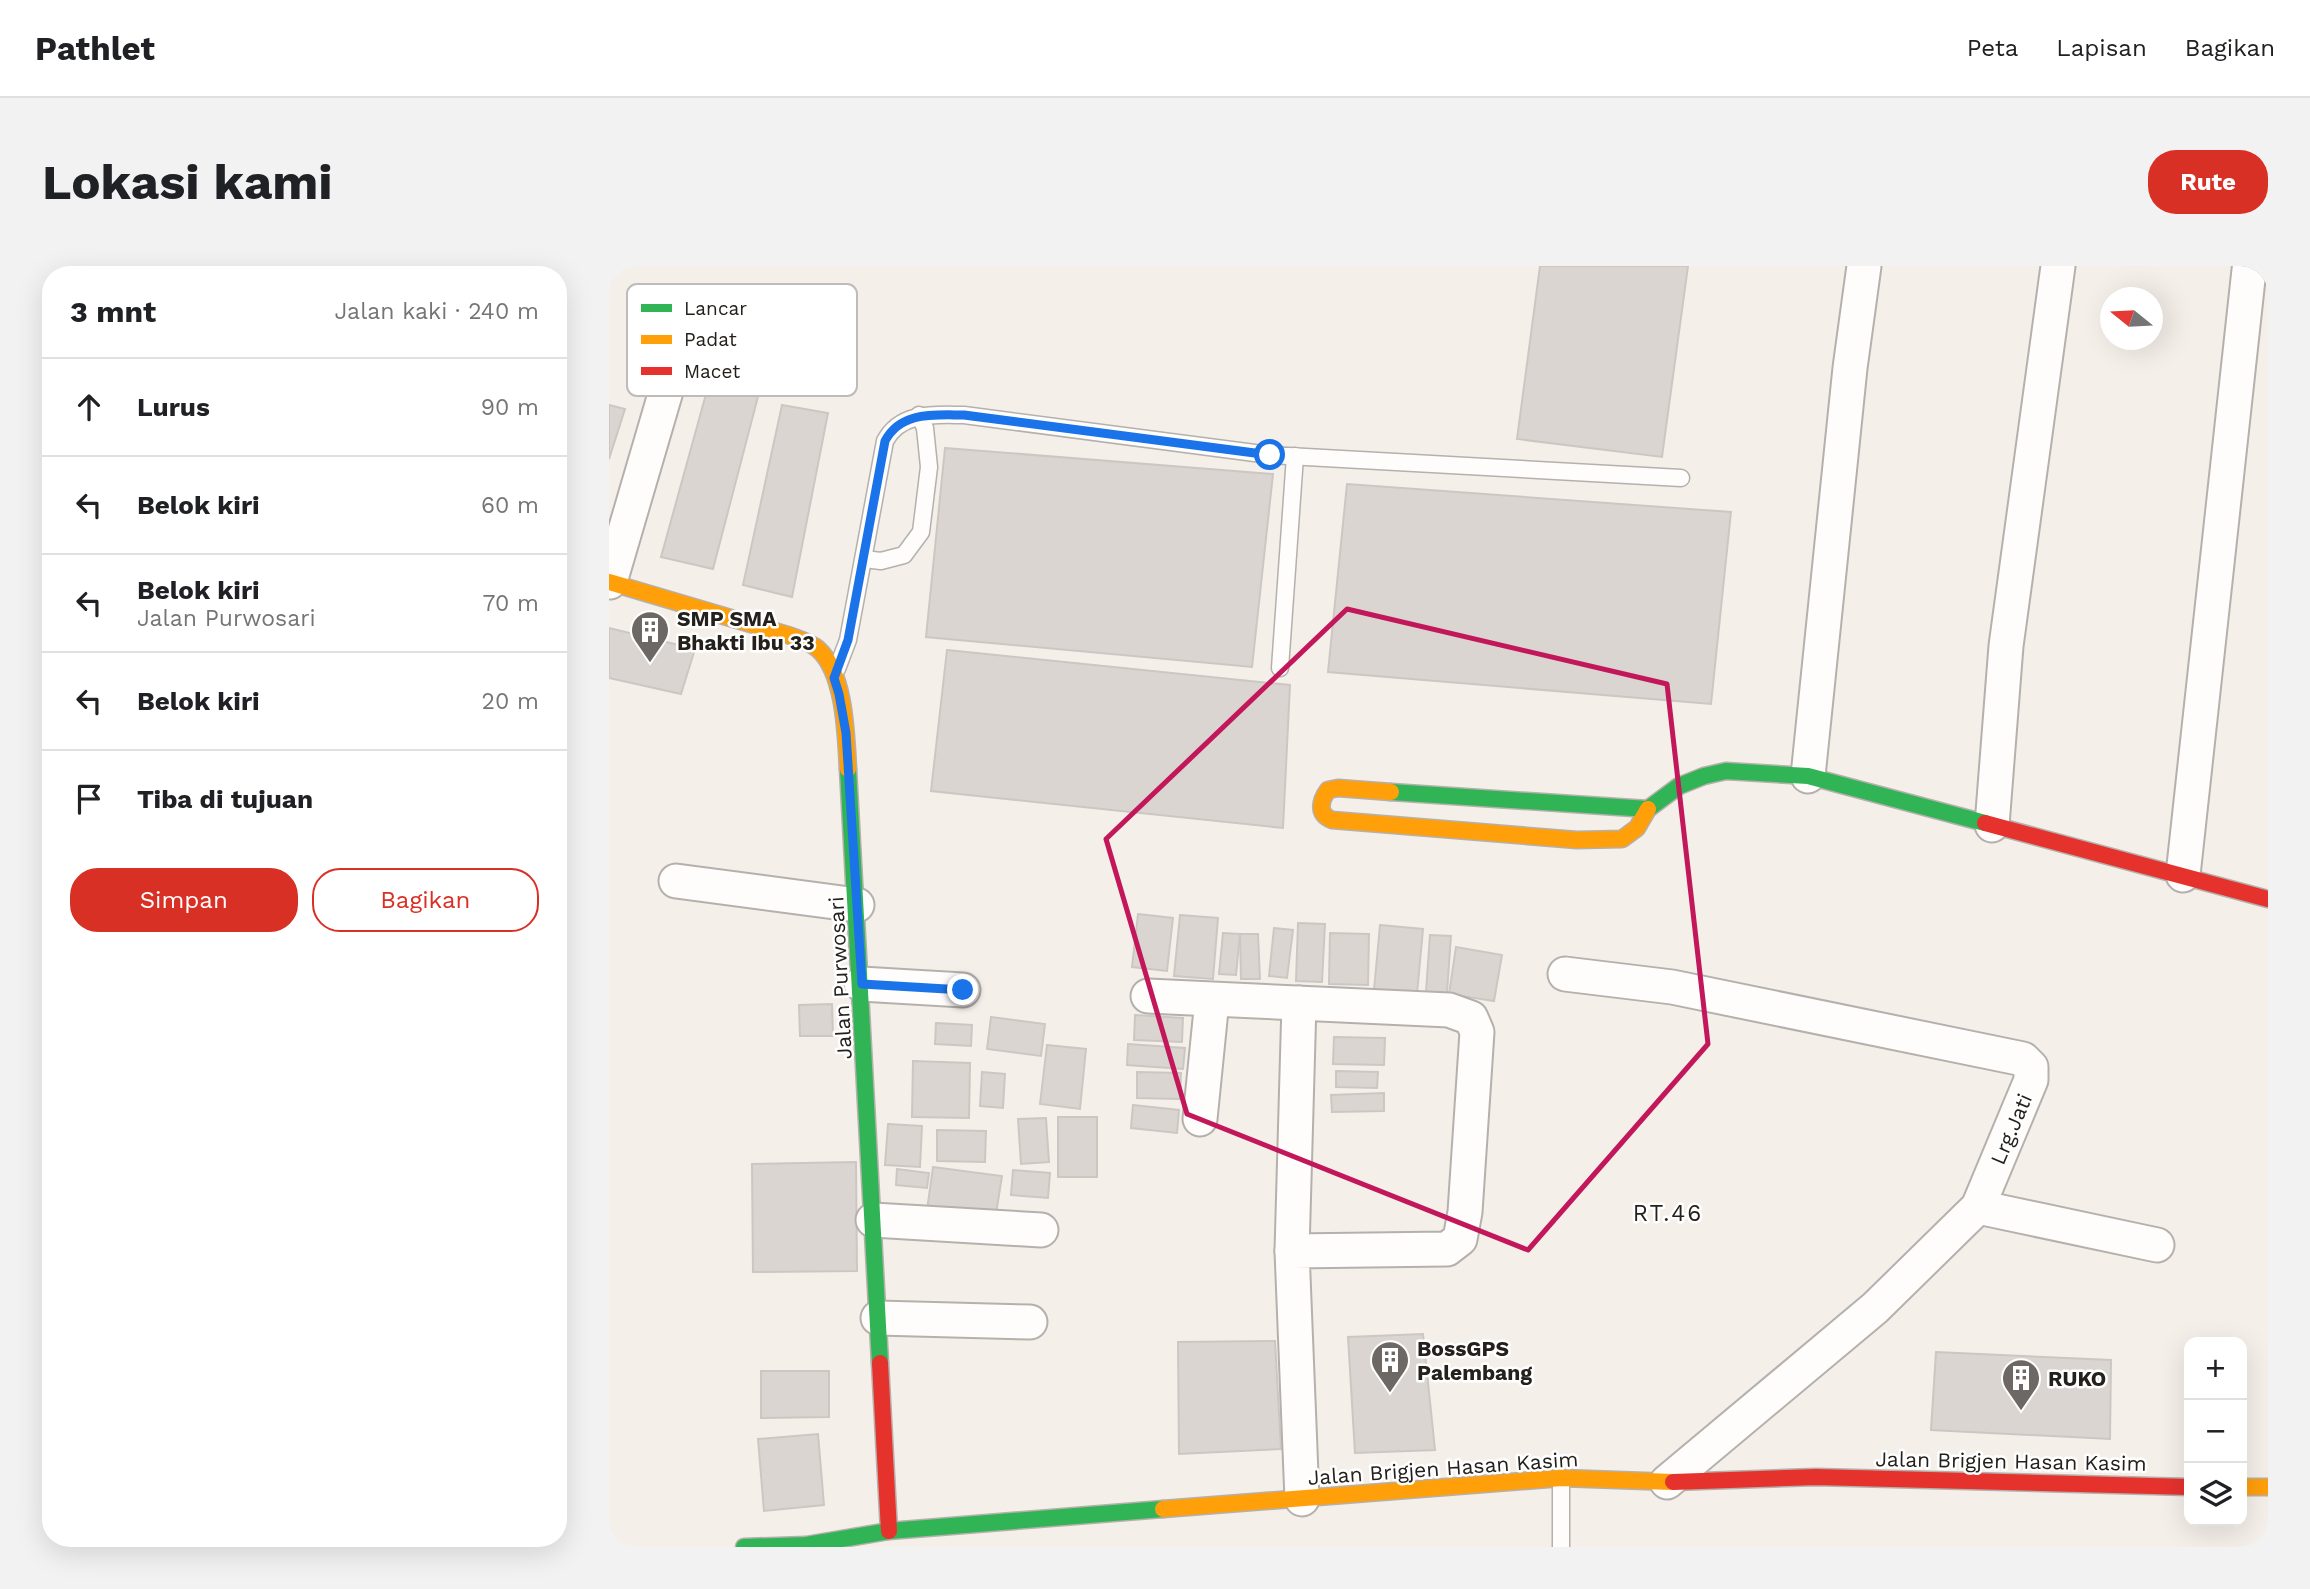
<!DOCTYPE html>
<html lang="id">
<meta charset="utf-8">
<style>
:root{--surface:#fff;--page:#f2f2f2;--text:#202124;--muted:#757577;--line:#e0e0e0;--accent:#d93025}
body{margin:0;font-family:"Work Sans",sans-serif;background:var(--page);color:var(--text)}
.controls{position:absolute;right:21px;bottom:21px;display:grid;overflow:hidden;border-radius:14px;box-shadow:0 7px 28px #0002}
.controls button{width:63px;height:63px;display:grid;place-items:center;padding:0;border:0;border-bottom:2px solid var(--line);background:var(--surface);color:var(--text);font:35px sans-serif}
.compass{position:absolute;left:1491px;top:21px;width:63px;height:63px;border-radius:50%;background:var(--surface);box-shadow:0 7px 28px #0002;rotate:288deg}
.stop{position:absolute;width:21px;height:21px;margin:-16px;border:5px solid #1a73e8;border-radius:50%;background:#fff}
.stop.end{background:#1a73e8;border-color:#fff;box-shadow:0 2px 7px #0008}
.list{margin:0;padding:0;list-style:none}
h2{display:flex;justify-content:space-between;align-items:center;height:91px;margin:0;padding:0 28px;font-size:30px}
h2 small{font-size:23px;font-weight:400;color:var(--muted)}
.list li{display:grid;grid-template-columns:46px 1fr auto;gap:21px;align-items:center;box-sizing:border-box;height:98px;padding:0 28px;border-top:2px solid var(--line)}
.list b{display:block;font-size:26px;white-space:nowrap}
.list p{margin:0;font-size:23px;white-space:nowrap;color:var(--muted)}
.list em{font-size:23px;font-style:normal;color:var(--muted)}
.actions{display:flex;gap:14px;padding:21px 28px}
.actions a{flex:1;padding:16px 0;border:2px solid var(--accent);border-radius:28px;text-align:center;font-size:24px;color:var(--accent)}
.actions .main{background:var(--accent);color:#fff}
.icon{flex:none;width:38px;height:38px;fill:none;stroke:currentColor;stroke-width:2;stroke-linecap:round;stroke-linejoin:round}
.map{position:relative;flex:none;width:1659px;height:1281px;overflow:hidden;border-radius:28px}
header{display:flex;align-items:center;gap:42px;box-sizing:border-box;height:98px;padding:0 35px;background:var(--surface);border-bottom:2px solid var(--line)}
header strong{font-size:33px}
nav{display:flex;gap:38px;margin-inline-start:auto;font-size:24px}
.intro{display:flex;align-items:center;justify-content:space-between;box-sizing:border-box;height:168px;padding:0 42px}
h1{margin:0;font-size:49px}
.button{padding:18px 32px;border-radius:28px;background:var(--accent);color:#fff;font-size:24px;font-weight:700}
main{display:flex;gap:42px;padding:0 42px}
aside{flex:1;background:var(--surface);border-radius:28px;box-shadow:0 7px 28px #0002}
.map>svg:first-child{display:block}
.building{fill:#dad5d0;stroke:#ccc7c2;stroke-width:2}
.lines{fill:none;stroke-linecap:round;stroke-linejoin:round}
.lane-casing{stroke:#b5b0ac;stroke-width:19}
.street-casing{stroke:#b5b0ac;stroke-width:37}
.fast-casing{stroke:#b5b0ac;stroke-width:19}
.slow-casing{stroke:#b5b0ac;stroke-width:19}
.jam-casing{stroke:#b5b0ac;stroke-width:19}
.lane{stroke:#fefdfc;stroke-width:16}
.street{stroke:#fefdfc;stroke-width:33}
.fast{stroke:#30b455;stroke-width:16}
.slow{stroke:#ff9f0a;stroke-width:16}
.jam{stroke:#e5322d;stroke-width:16}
.route{stroke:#1a73e8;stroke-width:9}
.marked{fill:none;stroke:#c2185b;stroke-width:5;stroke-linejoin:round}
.labels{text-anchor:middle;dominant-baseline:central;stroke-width:5;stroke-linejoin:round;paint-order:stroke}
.poi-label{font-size:21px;font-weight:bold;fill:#24201c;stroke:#fff;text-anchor:start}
.street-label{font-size:21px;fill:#24201c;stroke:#fff}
.neighbourhood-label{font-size:23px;letter-spacing:2px;fill:#24201c;stroke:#fff}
.key{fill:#fff;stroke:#bdbcbb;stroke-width:2}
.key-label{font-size:19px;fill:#24201c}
</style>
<header>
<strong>Pathlet</strong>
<nav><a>Peta</a><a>Lapisan</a><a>Bagikan</a></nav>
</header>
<div class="intro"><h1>Lokasi kami</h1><a class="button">Rute</a></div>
<main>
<aside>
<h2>3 mnt<small>Jalan kaki · 240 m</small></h2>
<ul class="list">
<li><svg class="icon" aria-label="ahead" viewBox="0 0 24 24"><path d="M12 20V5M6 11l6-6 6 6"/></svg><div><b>Lurus</b></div><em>90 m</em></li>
<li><svg class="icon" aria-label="left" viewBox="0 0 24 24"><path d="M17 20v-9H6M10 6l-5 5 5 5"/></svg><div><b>Belok kiri</b></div><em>60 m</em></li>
<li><svg class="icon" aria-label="left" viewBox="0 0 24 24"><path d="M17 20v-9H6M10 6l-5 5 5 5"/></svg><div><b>Belok kiri</b><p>Jalan Purwosari</p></div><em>70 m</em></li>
<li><svg class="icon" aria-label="left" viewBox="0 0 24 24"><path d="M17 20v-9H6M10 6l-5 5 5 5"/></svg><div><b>Belok kiri</b></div><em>20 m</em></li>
<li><svg class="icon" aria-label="arrive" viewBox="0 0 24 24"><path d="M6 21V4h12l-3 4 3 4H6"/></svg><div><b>Tiba di tujuan</b></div></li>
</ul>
<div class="actions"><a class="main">Simpan</a><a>Bagikan</a></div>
</aside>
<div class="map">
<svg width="1659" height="1281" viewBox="0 0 1659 1281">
<rect width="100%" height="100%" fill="#f5efe9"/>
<!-- building -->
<g class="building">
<polygon points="931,0 1079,0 1053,191 908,173"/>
<polygon points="102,110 151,123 104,303 52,291"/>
<polygon points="0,139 16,143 0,193"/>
<polygon points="173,139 219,147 183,331 134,319"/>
<polygon points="336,182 664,208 643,401 317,371"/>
<polygon points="738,218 1122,246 1102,438 719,406"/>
<polygon points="0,362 86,383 72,428 0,412"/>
<polygon points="338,384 681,419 674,562 322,525"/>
<polygon points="529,648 564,652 558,705 523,701"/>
<polygon points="571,649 609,652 604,713 565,710"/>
<polygon points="689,657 716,658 713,716 687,715"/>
<polygon points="771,659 814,663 808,728 765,724"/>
<polygon points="665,662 684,664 678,712 660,710"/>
<polygon points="614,667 631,668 627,709 610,708"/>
<polygon points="721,667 760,668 759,719 720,718"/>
<polygon points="631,668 649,668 651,713 632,713"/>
<polygon points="821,669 842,670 838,727 817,726"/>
<polygon points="847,681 893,689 885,735 840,728"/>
<polygon points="223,738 224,770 191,770 190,739"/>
<polygon points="526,749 574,752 573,776 525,774"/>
<polygon points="382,751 436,758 432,790 378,783"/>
<polygon points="327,757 363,759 362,780 326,778"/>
<polygon points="725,771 776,772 775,799 724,798"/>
<polygon points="519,778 576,782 574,803 518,799"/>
<polygon points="438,779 477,783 471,843 431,838"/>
<polygon points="304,795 361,797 360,852 303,851"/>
<polygon points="727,805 769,806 768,822 727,821"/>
<polygon points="373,806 396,808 394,842 371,840"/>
<polygon points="528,806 572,807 571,833 528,832"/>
<polygon points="775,827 775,845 723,846 722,829"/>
<polygon points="524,839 570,844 568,867 522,862"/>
<rect x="449" y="851" width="39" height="60"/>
<polygon points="437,852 440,896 412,898 409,853"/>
<polygon points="279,858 313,860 311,901 276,899"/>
<polygon points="328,864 377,865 376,896 328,895"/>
<polygon points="247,896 248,1005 144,1006 143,898"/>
<polygon points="324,901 393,910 386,954 318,944"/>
<polygon points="288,903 320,907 318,922 287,919"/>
<polygon points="404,904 441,907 439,932 402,929"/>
<polygon points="814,1068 826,1184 746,1187 739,1071"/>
<polygon points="666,1075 672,1183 570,1188 569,1076"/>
<polygon points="1327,1086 1502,1094 1501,1173 1322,1164"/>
<polygon points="152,1105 220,1105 220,1151 152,1152"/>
<polygon points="209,1168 215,1239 155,1245 149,1173"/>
</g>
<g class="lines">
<defs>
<g id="lane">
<polyline points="255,293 272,295 295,289 312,266 320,201 316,162 310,149"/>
<polyline points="671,402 686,190"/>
<path d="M 228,403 L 239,374 L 276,175 C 292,145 326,149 355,149 L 661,189 L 1072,212"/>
<polyline points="952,1212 952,1281"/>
</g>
<g id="street">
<polyline points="1,316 67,91"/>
<polyline points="1199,510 1241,102 1255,0"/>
<polyline points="1383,559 1397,380 1449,0"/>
<polyline points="1574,609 1640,4"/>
<polyline points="67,615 248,639"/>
<polyline points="956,708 1063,721 1414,793 1422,801 1422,814 1369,941 1266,1042 1058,1216"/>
<polyline points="252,718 354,724"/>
<polyline points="539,730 840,744 862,752 868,766 856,946 851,973 838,983 683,985 693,1233"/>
<polyline points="591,853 603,734"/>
<polyline points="1369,941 1548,979"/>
<polyline points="264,954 432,964"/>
<polyline points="683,985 690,737"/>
<polyline points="269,1052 421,1056"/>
</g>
<g id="fast">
<polyline points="239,503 271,1097"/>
<polyline points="782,526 1039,543 1070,520 1095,510 1117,505 1199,510 1376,557"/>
<polyline points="135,1281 197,1279 280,1265 554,1243"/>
</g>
<g id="slow">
<path d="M 0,316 L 179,369 C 189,373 201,376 209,383 C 236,407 237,469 239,503"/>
<path d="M 782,526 L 729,522 L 719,524 C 711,535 708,548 723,554 L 968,574 L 1013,573 L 1028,562 L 1039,543"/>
<polyline points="1633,1221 1659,1221"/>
<polyline points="554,1243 952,1212 1064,1216"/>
</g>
<g id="jam">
<polyline points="1376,557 1659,633"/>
<polyline points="271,1097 280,1265"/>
<polyline points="1064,1216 1207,1211 1580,1221"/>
</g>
</defs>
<!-- lane casing -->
<use href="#lane" class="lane-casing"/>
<!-- street casing -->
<use href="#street" class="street-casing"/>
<!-- fast casing -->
<use href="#fast" class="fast-casing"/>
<!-- slow casing -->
<use href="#slow" class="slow-casing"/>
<!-- jam casing -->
<use href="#jam" class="jam-casing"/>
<!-- lane -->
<use href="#lane" class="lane"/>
<!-- street -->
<use href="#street" class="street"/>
<!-- fast -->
<use href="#fast" class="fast"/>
<!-- slow -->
<use href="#slow" class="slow"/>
<!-- jam -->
<use href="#jam" class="jam"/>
</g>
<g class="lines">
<!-- route -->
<path class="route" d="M 354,724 L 253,718 L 237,467 L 230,428 L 225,412 L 239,374 L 276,175 C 292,145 325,149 355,149 L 661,189"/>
</g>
<!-- marked area -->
<path class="marked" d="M 738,343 L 1058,418 L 1099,778 L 919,984 L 578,848 L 497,573 Z"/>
<!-- icons -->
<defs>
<symbol id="building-pin" viewBox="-11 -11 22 30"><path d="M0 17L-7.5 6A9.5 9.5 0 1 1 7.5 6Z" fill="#6d6864" stroke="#fff"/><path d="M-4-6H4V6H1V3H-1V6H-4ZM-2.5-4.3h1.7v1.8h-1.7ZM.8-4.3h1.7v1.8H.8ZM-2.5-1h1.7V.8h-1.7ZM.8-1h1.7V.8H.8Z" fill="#fff"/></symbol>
</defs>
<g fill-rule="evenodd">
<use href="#building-pin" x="19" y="342" width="44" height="60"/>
<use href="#building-pin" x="759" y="1072" width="44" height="60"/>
<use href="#building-pin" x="1390" y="1090" width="44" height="60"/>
</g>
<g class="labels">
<!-- poi labels -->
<g class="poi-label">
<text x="68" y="352">SMP SMA<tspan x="68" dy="24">Bhakti Ibu 33</tspan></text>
<text x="808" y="1082">BossGPS<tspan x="808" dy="24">Palembang</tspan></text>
<text x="1439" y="1112">RUKO</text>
</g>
<!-- street labels -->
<g class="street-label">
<text transform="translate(231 712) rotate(-93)">Jalan Purwosari</text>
<text transform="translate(1402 863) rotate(-67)">Lrg.Jati</text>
<text transform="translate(1402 1195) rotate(1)">Jalan Brigjen Hasan Kasim</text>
<text transform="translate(834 1202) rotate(-4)">Jalan Brigjen Hasan Kasim</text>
</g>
<!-- neighbourhood labels -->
<g class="neighbourhood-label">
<text x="1059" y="947">RT.46</text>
</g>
</g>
<!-- legend -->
<rect x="18" y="18" width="230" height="112" rx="10" class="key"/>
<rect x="32" y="38" width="31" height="8" fill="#30b455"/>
<rect x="32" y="69" width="31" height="9" fill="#ff9f0a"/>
<rect x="32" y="101" width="31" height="8" fill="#e5322d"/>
<g class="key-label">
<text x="75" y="49">Lancar</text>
<text x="75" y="80">Padat</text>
<text x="75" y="112">Macet</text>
</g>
</svg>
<div class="controls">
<button>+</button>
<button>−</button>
<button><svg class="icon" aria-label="layers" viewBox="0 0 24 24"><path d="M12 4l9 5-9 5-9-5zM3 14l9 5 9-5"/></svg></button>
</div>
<svg class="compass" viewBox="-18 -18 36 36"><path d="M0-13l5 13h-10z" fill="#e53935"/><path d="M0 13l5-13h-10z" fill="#757577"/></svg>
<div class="stop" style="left:661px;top:189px"></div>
<div class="stop end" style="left:354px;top:724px"></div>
</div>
</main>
